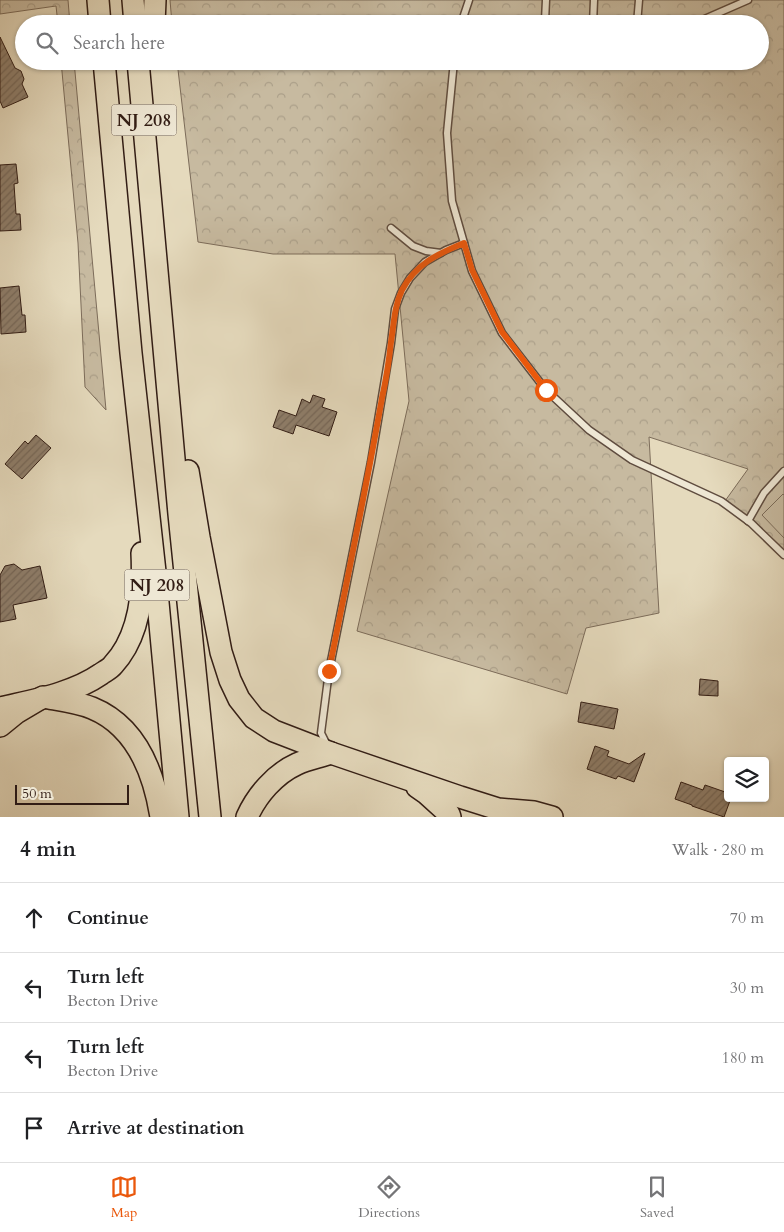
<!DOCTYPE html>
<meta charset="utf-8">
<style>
:root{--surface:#fff;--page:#f6f6f6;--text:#202124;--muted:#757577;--line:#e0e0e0;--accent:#ea580c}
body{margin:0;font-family:Cardo,serif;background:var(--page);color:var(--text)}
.controls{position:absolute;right:15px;bottom:15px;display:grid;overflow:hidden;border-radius:5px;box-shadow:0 1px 4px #0004}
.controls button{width:45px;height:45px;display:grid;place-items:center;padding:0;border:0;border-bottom:1px solid var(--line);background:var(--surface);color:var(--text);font:25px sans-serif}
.scale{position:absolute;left:15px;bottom:12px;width:114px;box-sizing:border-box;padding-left:5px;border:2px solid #321d15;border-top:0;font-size:14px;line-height:18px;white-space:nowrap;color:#321d15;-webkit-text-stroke:4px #eee7d4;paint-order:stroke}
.stop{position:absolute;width:15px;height:15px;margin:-11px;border:4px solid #ea580c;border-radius:50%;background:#fff}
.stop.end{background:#ea580c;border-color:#fff;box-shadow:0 1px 5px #0008}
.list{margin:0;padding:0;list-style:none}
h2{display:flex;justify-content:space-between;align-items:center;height:65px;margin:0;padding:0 20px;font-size:21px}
h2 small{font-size:16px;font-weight:400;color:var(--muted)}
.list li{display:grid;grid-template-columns:32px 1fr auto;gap:15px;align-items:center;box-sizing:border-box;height:70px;padding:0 20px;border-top:1px solid var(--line)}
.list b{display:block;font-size:19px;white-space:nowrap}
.list p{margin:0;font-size:16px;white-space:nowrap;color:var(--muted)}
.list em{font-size:16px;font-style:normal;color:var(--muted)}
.icon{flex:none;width:28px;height:28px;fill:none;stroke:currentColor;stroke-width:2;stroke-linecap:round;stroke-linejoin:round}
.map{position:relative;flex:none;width:784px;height:817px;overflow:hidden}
.search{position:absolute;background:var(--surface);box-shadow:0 1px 4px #0004;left:15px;right:15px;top:15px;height:55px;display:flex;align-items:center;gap:12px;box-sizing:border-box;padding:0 18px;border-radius:28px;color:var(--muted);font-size:19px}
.sheet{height:345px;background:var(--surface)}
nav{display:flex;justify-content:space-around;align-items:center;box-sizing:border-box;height:70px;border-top:1px solid var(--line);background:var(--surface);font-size:14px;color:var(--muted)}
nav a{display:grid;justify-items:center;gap:2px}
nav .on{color:var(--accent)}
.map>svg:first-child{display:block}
.forest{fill:url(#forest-crowns);stroke:#7c6c5a}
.pitch{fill:#c7baa0;stroke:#7c6c5a}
.building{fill:url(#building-hatch);stroke:#321d15}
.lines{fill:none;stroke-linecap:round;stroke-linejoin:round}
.lane-casing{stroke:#5f4c3f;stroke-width:9}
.highway-casing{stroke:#321d15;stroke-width:24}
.lane{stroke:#eee7d4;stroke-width:6}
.highway{stroke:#e5dabd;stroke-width:21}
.route{stroke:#ea580c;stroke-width:6}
.labels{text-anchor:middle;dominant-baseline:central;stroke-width:4;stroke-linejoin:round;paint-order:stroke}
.shield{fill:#eee7d4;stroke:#6a5a4e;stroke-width:1}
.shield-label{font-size:18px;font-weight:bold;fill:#321d15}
</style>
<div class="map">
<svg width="784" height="817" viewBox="0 0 784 817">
<defs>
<pattern id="forest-crowns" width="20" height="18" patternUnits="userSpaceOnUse" patternTransform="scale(1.25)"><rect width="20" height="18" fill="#c7baa0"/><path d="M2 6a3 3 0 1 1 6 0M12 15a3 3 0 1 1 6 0" fill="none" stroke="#ab9f89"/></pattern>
<pattern id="building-hatch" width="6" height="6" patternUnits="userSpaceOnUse" patternTransform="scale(1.25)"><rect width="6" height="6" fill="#8f7f6c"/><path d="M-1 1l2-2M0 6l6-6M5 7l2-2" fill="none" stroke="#756758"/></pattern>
</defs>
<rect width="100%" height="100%" fill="#e5dabd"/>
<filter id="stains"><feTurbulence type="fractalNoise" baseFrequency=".004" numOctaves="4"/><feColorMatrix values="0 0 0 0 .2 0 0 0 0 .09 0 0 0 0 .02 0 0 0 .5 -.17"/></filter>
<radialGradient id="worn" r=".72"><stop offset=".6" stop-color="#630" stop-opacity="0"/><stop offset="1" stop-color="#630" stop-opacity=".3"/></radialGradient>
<!-- forest -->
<g class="forest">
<polygon points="0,0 68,0 70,24 58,24 56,6 0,14"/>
<polygon points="170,0 784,0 784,559 725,501 748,469 649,437 659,613 586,628 567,694 357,631 409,401 395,254 273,254 198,242 177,61 760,61 760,24 172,24"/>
<polygon points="61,61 74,61 106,410 85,387 78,243"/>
</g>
<!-- pitch -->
<polygon class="pitch" points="783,494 784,495 784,538 762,515"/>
<!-- building -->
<g class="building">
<polygon points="0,37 15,68 21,71 24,79 22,84 28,97 3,108 0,101"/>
<polygon points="16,164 18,183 14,184 16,214 20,214 21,230 0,231 0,165"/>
<polygon points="19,286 22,315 25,315 26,332 1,334 0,288"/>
<polygon points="313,395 325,399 322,407 337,412 329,436 296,425 293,434 273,427 279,410 296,416 302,399 310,403"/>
<polygon points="36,435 51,448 22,479 5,464 25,441 28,444"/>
<polygon points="14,564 22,570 40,566 47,598 13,605 16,619 0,622 0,575 5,566"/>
<polygon points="700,679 718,681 718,696 699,695"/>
<polygon points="581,702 618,709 614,729 578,722"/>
<polygon points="595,746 609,751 607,756 629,764 645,753 634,782 618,776 616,779 587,769"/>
<polygon points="681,782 703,790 705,785 728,793 728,798 731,798 724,817 692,806 692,805 675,799"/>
</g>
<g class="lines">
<defs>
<g id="lane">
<polyline points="546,0 545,21 548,24"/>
<polyline points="461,24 469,0"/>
<polyline points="593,24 594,0"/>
<polyline points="637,24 639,0"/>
<polyline points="693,24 748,0"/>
<polyline points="454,61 447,133 452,201 472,271 502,333 546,390 589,430 632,460 721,501 751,523 784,555"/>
<polyline points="391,228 413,246 426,251 441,253"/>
<polyline points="748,521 764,493 784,471"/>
<polyline points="327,745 321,733 329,671 371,462 391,343 395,309 401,293 410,278 425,262 446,250 464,243"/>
</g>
<g id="highway">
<polyline points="98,0 100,24"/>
<polyline points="133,0 135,24"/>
<polyline points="154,24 155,0"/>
<polyline points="104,61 131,353 156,581 178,817"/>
<polyline points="138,61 179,514 210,817"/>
<polyline points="188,471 199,537 221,652 230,680 239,699 254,718 274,731 331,753 460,797 498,809 534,812 552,817"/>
<path d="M 0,708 C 34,700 72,694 101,674 C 105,671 110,669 113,665 C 140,636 144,592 142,553"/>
<path d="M 0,726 L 16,713 L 43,697 C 59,700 77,702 92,708 C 136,726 154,773 161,817"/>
<polyline points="417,787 427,794 449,814 450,817"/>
<path d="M 247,817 C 257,795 275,774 297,764 C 308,759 320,757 331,753"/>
</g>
</defs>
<!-- lane casing -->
<use href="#lane" class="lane-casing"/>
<!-- highway casing -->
<use href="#highway" class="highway-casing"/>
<!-- lane -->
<use href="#lane" class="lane"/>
<!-- highway -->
<use href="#highway" class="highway"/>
</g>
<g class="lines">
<!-- route -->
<path class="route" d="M 329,671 C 347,580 366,489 382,398 C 386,380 389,361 391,342 C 394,324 394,307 402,290 C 416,264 437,254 464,243 L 472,270 L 502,332 L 546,390"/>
</g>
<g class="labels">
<!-- shield labels -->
<g class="shield">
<rect x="111.5" y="104.5" width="65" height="31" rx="4"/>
<rect x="124.5" y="569.5" width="65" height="31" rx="4"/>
</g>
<g class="shield-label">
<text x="144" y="120">NJ 208</text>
<text x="157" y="585">NJ 208</text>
</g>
</g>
<rect width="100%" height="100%" filter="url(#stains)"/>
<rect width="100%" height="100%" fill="url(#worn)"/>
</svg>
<div class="controls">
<button><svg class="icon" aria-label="layers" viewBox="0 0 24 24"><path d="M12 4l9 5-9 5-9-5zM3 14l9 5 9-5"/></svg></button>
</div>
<div class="scale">50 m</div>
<div class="stop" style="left:546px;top:390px"></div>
<div class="stop end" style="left:329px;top:671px"></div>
<div class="search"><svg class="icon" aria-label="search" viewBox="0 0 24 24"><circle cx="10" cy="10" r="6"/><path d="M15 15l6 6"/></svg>Search here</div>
</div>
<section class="sheet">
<h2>4 min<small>Walk · 280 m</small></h2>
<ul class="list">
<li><svg class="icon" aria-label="ahead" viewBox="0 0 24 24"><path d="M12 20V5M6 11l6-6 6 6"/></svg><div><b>Continue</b></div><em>70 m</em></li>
<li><svg class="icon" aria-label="left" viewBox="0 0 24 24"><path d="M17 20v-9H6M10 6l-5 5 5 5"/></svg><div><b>Turn left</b><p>Becton Drive</p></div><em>30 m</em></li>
<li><svg class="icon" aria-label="left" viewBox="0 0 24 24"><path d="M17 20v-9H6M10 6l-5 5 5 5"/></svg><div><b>Turn left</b><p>Becton Drive</p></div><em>180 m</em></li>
<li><svg class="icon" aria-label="arrive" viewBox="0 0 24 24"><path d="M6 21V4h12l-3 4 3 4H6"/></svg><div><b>Arrive at destination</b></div></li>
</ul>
</section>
<nav>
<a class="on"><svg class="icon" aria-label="map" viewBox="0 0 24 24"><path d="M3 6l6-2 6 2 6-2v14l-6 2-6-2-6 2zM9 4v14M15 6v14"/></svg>Map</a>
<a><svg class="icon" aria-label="directions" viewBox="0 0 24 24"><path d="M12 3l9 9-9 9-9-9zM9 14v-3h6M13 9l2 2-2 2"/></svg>Directions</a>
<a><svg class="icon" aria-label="saved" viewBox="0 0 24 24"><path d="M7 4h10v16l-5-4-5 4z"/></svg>Saved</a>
</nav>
